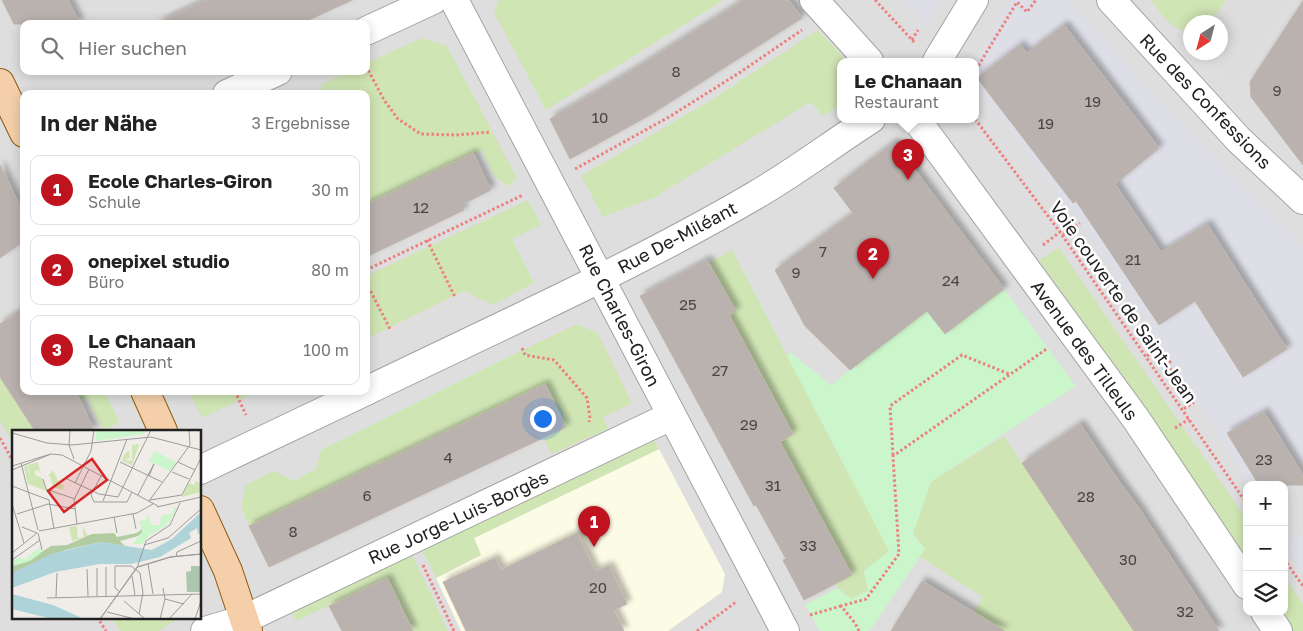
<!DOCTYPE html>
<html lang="de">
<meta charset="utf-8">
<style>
:root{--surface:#fff;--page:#f6f6f6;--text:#222;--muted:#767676;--line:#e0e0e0;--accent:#bf1320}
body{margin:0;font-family:"Golos Text",sans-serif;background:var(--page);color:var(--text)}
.controls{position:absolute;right:15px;bottom:15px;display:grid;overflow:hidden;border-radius:10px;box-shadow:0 2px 12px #0003}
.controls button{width:45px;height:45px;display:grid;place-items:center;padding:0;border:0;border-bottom:1px solid var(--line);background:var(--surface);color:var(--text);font:25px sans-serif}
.compass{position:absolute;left:1183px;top:15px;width:45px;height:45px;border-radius:50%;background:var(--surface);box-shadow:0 2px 12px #0003;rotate:216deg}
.you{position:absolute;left:542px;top:418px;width:18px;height:18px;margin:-12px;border:4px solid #fff;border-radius:50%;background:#1a73e8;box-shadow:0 0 0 8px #1a73e833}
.badge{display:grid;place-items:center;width:32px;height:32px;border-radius:50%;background:var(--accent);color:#fff;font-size:16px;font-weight:700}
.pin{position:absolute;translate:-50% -41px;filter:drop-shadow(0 1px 2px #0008)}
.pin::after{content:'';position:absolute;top:26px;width:18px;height:15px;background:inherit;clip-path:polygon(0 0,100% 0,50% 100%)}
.popup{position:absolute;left:837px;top:58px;width:142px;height:65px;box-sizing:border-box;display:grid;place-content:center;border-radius:10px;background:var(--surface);filter:drop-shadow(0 1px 4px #0005);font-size:16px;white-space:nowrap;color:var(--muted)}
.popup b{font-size:19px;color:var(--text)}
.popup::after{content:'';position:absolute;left:50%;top:100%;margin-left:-10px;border:10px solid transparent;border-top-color:var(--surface)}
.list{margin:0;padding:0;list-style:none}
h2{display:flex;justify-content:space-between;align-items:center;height:65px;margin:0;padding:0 20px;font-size:21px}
h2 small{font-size:16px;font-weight:400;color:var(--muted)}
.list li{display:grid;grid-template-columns:32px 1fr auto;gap:15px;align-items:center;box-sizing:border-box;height:70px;margin:0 10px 10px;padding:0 10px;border:1px solid var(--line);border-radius:10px}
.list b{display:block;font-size:19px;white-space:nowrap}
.list p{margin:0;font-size:16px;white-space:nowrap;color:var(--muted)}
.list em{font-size:16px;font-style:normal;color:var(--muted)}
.icon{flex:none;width:28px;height:28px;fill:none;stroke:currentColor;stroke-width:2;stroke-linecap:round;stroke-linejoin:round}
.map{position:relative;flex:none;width:1303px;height:631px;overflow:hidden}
.search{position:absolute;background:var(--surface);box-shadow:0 2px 12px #0003;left:20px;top:20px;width:350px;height:55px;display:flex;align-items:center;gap:12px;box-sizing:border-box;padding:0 18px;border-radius:10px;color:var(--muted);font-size:19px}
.panel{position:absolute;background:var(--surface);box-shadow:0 2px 12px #0003;left:20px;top:90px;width:350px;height:305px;border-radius:10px}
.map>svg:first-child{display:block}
.residential{fill:#dfdede;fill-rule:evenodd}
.education{fill:#fcfbe6}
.grass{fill:#d0e5b4}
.park{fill:#cbf5cb}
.parking{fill:#ddd}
.plaza{fill:#dddee6;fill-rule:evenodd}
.building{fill:#bab2ae;stroke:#c1b4ac;filter:url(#shadow)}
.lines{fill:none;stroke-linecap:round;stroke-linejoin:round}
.minor-casing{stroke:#a2a2a2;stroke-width:30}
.major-casing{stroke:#8f5b0f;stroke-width:30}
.path{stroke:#ed807d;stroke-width:3;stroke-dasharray:2.5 2.5;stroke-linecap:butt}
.minor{stroke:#fff;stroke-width:28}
.major{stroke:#f4cfaa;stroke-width:28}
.labels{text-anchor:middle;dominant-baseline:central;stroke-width:5;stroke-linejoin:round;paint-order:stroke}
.number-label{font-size:15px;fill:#474544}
.street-label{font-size:18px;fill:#212121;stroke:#fff}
.inset-road{fill:none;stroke:#9d9b99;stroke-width:1}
.view{fill:#d62828;fill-opacity:0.15;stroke:#d62828;stroke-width:2.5}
.inset-edge{fill:none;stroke:#212121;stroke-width:2.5}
</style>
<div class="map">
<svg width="1303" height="631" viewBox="0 0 1303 631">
<defs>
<filter id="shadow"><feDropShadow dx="4.5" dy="-4.5" stdDeviation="2.5" flood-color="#0004"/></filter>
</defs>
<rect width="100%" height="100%" fill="#f0ede9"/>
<!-- residential -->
<path class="residential" d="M 0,0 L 1303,0 L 1303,631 L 0,631 ZM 1190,22 L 1220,22 L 1220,52 L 1190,52 ZM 24,24 L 366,24 L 366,71 L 24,71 ZM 840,61 L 976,61 L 976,119 L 840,119 ZM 24,94 L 366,94 L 366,391 L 24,391 ZM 14,431 L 200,431 L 200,617 L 14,617 ZM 1247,485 L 1284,485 L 1284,612 L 1247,612 Z"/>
<!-- education -->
<polygon class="education" points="659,449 725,574 722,592 668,631 461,631 436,578 481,555 474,538"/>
<!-- grass -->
<g class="grass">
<polygon points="499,0 724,0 546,110 494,13"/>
<path d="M 1151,0 L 1226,0 L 1211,22 L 1190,22 L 1190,31 C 1172,32 1161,13 1151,0 Z"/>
<polygon points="818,30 847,61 840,61 840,105 823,116 811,102 655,197 603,217 581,176 716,97"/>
<polygon points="422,38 447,46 517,178 509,186 495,178 482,150 366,205 366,94 320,94 322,84 349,71 366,71 366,63"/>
<polygon points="528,200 541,225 512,239 534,283 493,305 464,291 366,339 366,276"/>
<polygon points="1059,248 1247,520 1247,561 1224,526 1039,260"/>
<polygon points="732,250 889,551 864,571 868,591 851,599 834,584 852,574 780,442 793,434 729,315 736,311 709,263"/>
<polygon points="576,324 598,333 632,403 603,417 608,429 551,454 543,437 397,455 249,526 241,506 246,485 274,471 294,481 316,469 321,450"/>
<polygon points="0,377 35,431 14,431 14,443 0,421"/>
<polygon points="76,391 105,391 119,422 103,431 87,397 80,400"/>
<polygon points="188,391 258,391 202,418"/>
<polygon points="1004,436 1134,631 975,631 974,613 983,597 920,557 925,549 913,534 931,482"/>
<polygon points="653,439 659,449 474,538 481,555 436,578 422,549"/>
<polygon points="412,554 448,631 413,631 387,578 296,621 291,610"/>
<polygon points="1284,576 1303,604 1303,631 1292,631 1280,612 1284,612"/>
<polygon points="111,617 180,617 159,631 120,631"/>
</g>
<!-- park -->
<polygon class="park" points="1004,289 1076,386 931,482 913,534 925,549 870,631 820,631 805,605 837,588 851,599 868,591 864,571 889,551 787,356 790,352 831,385 927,311 945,334"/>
<!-- parking -->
<polygon class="parking" points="1226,0 1292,0 1235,86 1204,53 1220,52 1220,22 1211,22"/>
<!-- plaza -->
<g class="plaza">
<polygon points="904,0 943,0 927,26"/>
<path d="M 1011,0 L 1068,0 L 1165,106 L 1258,203 L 1303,246 L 1303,461 L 1298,463 L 1303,472 L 1303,475 L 1264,412 L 1227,433 L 1259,485 L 1249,485 L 1127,293 L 1086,232 L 976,86 L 975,61 ZM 1064,25 L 1159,148 L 1121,179 L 1114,171 L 1073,203 L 977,78 L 1020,45 L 1027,53 ZM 1131,207 L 1181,282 L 1159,325 L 1097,232 ZM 1207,224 L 1287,348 L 1242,377 L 1176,271 L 1181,268 L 1168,247 Z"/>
<polygon points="1284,526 1293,540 1303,534 1303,574 1284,543"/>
</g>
<!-- building -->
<g class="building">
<polygon points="2,0 68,0 80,24 14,24"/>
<polygon points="206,0 352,0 300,24 156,24"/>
<polygon points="744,0 789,0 802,18 650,115 570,159 550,119 627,74"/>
<polygon points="1303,1 1303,165 1251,97 1250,82"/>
<polygon points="1064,25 1159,148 1115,184 1161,252 1207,224 1287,349 1243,377 1195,301 1159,325 1076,201 1073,203 977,78 1020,45 1027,53"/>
<polygon points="894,142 1004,289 945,334 927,311 850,370 805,326 775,270 853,213 834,188"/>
<polygon points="473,153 491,190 461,205 464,210 366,257 366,205"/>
<polygon points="0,165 24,214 24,241 0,258"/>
<polygon points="707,260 736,311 729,315 793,434 780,442 852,575 804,600 783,560 786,559 756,505 754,506 640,296"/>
<polygon points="24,309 24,391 76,391 94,431 35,431 0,377 0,324"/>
<polygon points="545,384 566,427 269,567 249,526"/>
<polygon points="1264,412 1303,475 1303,485 1259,485 1227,433"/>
<polygon points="1080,424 1121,484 1138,507 1219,631 1134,631 1073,540 1022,463"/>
<polygon points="577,533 595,571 609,566 627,604 614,610 624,631 466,631 443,582 495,558 501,570"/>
<polygon points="387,578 413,631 342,631 329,606"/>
<polygon points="922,581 1005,631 891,631"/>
</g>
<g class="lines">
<defs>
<g id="minor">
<polyline points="454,0 785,631"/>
<polyline points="814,0 869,61"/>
<polyline points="1111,0 1239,140 1303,200"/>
<polyline points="366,31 433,0"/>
<polyline points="937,61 974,0"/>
<polyline points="227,94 278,71"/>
<polyline points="916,119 1136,419 1247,585"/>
<path d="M 366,391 C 496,328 629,269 754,196 C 794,173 832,144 871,119"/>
<polyline points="200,470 366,391"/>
<polyline points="1265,612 1278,631"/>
<polyline points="205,631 245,619 671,416"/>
</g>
<g id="major">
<polyline points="0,83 24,133"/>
<polyline points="145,391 163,431"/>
<polyline points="200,510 228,571 248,631"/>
</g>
</defs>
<!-- minor casing -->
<use href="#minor" class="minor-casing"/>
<!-- major casing -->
<use href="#major" class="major-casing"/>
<!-- path -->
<g class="path">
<polyline points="875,0 914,42"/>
<polyline points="912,40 918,30"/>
<polyline points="366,66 384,100 398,119 421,134 456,135 491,132"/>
<polyline points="976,66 977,68 1017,2 1027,12 1036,0"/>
<polyline points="975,119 1060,232 1247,504"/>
<polyline points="575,169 669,117 739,73 802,30"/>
<polyline points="1063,235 1080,223"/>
<polyline points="427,240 455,297"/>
<polyline points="1043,245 1060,232"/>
<polyline points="366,270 523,195"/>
<polyline points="366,282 390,329"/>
<polyline points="522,348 525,355 554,360 587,398 590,418 589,422"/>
<polyline points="1147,356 1157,349 1167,364"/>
<polyline points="1171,361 1167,364 1193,403 1183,409"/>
<polyline points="235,391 246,415"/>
<polyline points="1175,428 1189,419"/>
<polyline points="0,438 14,463"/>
<polyline points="893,455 890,406 962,355 1009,374"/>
<polyline points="1284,559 1303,586"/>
<polyline points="423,565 454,631"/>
<polyline points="810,615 841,606"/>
<polyline points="97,617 106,631"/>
<polyline points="697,631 736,602"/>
<polyline points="859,631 855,623 841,606 866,599 899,554 893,456 1048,348"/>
</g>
<!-- minor -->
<use href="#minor" class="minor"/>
<!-- major -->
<use href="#major" class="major"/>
</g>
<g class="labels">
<!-- number labels -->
<g class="number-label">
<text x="676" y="71">8</text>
<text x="1277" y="90">9</text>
<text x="1093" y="101">19</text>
<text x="600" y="117">10</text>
<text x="1046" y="123">19</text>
<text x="421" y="207">12</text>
<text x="823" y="251">7</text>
<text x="1133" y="259">21</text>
<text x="796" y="272">9</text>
<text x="951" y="280">24</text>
<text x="688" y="304">25</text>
<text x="720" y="370">27</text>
<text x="749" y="424">29</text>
<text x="448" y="457">4</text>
<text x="1264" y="459">23</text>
<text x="773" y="485">31</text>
<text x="367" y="495">6</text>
<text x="1086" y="496">28</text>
<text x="293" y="531">8</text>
<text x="808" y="545">33</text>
<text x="1128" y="559">30</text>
<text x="598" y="587">20</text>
<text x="1185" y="611">32</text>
</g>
<!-- street labels -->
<g class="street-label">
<text transform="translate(1206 101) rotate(46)">Rue des Confessions</text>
<text transform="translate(677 237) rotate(-28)">Rue De-Miléant</text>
<text transform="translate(1124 302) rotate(55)">Voie couverte de Saint-Jean</text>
<text transform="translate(620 315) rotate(63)">Rue Charles-Giron</text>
<text transform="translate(1085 350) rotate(54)">Avenue des Tilleuls</text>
<text transform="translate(458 517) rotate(-25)">Rue Jorge-Luis-Borgès</text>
</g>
</g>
<!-- overview -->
<g transform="translate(12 430)">
<rect width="189" height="189" fill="#f0ede9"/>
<path d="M 127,14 L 120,35 L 110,31 L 112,25 L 117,20 L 118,28 L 112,30 L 120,31 L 120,15 ZM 26,32 L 29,46 L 27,40 L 23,41 L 23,45 L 30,48 L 33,59 L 54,68 L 16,54 L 12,37 L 15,35 L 19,50 L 16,35 ZM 41,40 L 47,53 L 52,55 L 51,60 L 41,57 L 38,46 L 36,46 ZM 184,51 L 188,53 L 189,62 L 170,67 L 177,53 L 182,55 ZM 70,95 L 75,105 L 80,105 L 60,111 L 57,97 L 65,96 L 66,108 L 72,107 Z" fill="#d0e5b4"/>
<path d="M 128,91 L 132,100 L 126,106 L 108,111 L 113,116 L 89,112 L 53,120 L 0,143 L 0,136 L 14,132 L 39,116 L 55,115 L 80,104 L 102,103 L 105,107 L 125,103 L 130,99 Z" fill="#b1cca1"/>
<path d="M 179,136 L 189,136 L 189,162 L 175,162 L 174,142 L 179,141 Z" fill="#acc7ae"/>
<path d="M 84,0 L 133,0 L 132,4 L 84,11 ZM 142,21 L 164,32 L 158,41 L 137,31 ZM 162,77 L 165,79 L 153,97 L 136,106 L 131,114 L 121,114 L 130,102 L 128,91 L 134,89 L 136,83 L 139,95 L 148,95 L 149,86 L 161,83 ZM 28,117 L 29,123 L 18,131 L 0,136 L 0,131 L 8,127 L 12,130 Z" fill="#cbf5cb"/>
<path d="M 189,82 L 189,103 L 186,104 L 185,98 L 177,103 L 179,108 L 148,127 L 119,134 L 88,134 L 43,142 L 0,158 L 0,143 L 39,124 L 89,112 L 140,120 L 160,109 ZM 0,164 L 41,175 L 72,189 L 40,189 L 0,179 Z" fill="#aed3d9"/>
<path class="inset-road" d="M 58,0 L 57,15 L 62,29M 0,3 L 35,13 L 60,15 L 139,7 L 189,20M 108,32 L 150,52M 166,32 L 183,40M 9,33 L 26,100M 0,36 L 39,24 L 50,25 L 146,76M 0,40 L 39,24M 160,42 L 177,49M 136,45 L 142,34 L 137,46M 89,46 L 79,65 L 82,72 L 115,72 L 120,62M 53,48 L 87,64 L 106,67M 31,49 L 34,59 L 63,69M 63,53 L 79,21 L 82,0M 0,56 L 37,70 L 42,99M 126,65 L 136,45M 106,67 L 139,0M 138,70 L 170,65 L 189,28M 91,71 L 115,9M 137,71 L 178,15 L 177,0M 0,74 L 12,113M 145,77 L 189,67M 5,84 L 36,74 L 63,79M 121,84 L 124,99M 102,87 L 105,103M 65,94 L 62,70 L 77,39M 10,97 L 25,103M 27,101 L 125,83 L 141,74M 26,103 L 30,120M 132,115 L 156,108 L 189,79M 0,123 L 25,103M 164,127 L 165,122 L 189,111M 0,130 L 28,110M 136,134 L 141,164M 119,136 L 128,143 L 131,163 L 127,184M 94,137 L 94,166M 126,137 L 159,127 L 189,124M 85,138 L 85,166M 75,139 L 76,166M 120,146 L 123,165M 108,162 L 103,158 L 103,136 L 119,136M 44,167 L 45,143M 35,168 L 189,164M 153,169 L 172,174M 112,171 L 133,189M 95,182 L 123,189M 88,189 L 125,138 L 134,111 L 158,95 L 168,73M 88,189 L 125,137 L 158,127 L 189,124M 148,189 L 153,169 L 151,158M 157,189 L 180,164M 183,189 L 189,171"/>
<path class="view" d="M 80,29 L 95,50 L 52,82 L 36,61 Z"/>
<rect width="189" height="189" class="inset-edge"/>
</g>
</svg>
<div class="controls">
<button>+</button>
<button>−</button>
<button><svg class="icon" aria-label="layers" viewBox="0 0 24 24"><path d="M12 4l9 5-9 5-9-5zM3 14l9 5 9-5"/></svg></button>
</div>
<svg class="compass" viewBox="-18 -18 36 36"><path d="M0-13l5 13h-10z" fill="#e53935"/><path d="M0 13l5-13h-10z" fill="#767676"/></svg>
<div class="you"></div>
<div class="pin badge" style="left:594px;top:547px">1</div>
<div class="pin badge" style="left:873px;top:279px">2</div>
<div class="pin badge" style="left:908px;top:180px">3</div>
<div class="popup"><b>Le Chanaan</b>Restaurant</div>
<div class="search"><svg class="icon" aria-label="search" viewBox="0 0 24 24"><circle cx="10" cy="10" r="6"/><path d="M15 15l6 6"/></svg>Hier suchen</div>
<section class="panel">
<h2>In der Nähe<small>3 Ergebnisse</small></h2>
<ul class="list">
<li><span class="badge">1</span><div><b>Ecole Charles-Giron</b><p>Schule</p></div><em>30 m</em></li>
<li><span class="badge">2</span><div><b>onepixel studio</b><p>Büro</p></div><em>80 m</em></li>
<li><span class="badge">3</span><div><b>Le Chanaan</b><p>Restaurant</p></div><em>100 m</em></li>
</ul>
</section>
</div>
